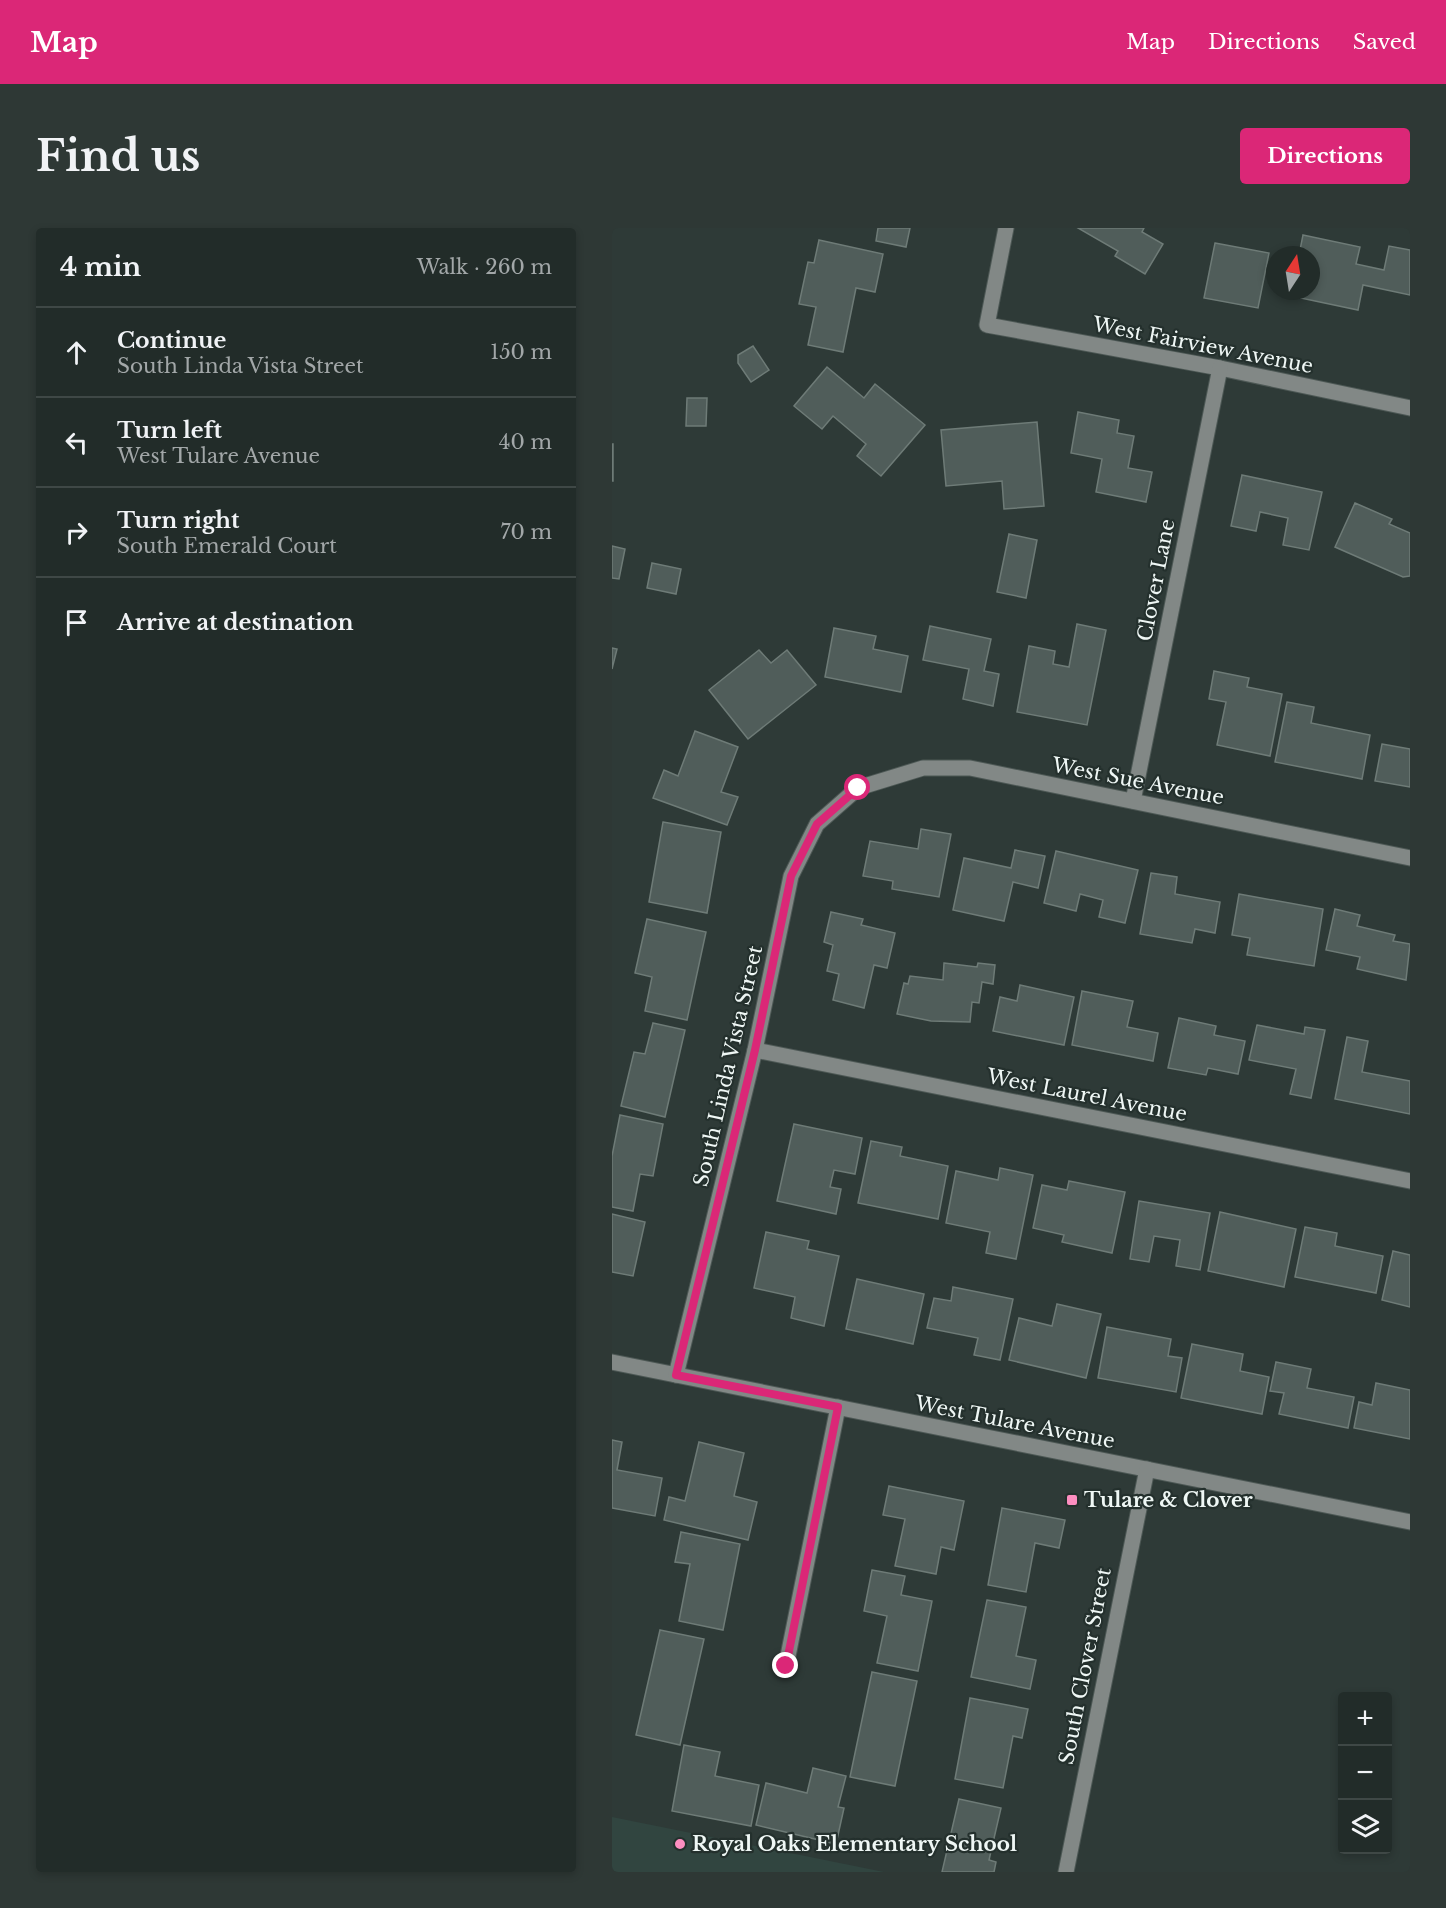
<!DOCTYPE html>
<meta charset="utf-8">
<style>
:root{--surface:#222c29;--page:#2e3835;--text:#f1f3f6;--muted:#a2a7a8;--line:#3f4846;--accent:#db2777}
body{margin:0;font-family:"Libre Baskerville",serif;background:var(--page);color:var(--text)}
.controls{position:absolute;right:18px;bottom:18px;display:grid;overflow:hidden;border-radius:6px;box-shadow:0 3px 9px #0003}
.controls button{width:54px;height:54px;display:grid;place-items:center;padding:0;border:0;border-bottom:2px solid var(--line);background:var(--surface);color:var(--text);font:30px sans-serif}
.compass{position:absolute;left:654px;top:18px;width:54px;height:54px;border-radius:50%;background:var(--surface);box-shadow:0 3px 9px #0003;rotate:12deg}
.stop{position:absolute;width:18px;height:18px;margin:-14px;border:4px solid #db2777;border-radius:50%;background:#fff}
.stop.end{background:#db2777;border-color:#fff;box-shadow:0 2px 6px #0008}
.list{margin:0;padding:0;list-style:none}
h2{display:flex;justify-content:space-between;align-items:center;height:78px;margin:0;padding:0 24px;font-size:26px}
h2 small{font-size:20px;font-weight:400;color:var(--muted)}
.list li{display:grid;grid-template-columns:39px 1fr auto;gap:18px;align-items:center;box-sizing:border-box;height:90px;padding:0 24px;border-top:2px solid var(--line)}
.list b{display:block;font-size:22px;white-space:nowrap}
.list p{margin:0;font-size:20px;white-space:nowrap;color:var(--muted)}
.list em{font-size:20px;font-style:normal;color:var(--muted)}
.icon{flex:none;width:33px;height:33px;fill:none;stroke:currentColor;stroke-width:2;stroke-linecap:round;stroke-linejoin:round}
.map{position:relative;flex:none;width:798px;height:1644px;overflow:hidden;border-radius:6px}
header{display:flex;align-items:center;gap:36px;box-sizing:border-box;height:84px;padding:0 30px;background:var(--accent);color:#fff}
header strong{font-size:28px}
nav{display:flex;gap:33px;margin-inline-start:auto;font-size:21px}
.intro{display:flex;align-items:center;justify-content:space-between;box-sizing:border-box;height:144px;padding:0 36px}
h1{margin:0;font-size:42px}
.button{padding:15px 27px;border-radius:6px;background:var(--accent);color:#fff;font-size:21px;font-weight:700}
main{display:flex;gap:36px;padding:0 36px}
aside{flex:1;background:var(--surface);border-radius:6px;box-shadow:0 3px 9px #0003}
.map>svg:first-child{display:block}
.built{fill:#314540}
.building{fill:#505d5a;stroke:#6e7b77;stroke-width:1.5}
.lines{fill:none;stroke-linecap:round;stroke-linejoin:round}
.minor-casing{stroke:#4d5855;stroke-width:17}
.minor{stroke:#828886;stroke-width:15}
.route{stroke:#db2777;stroke-width:8}
.poi-dot{fill:#fd8ec0;stroke:#24302d;stroke-width:2}
.labels{text-anchor:middle;dominant-baseline:central;stroke-width:4.5;stroke-linejoin:round;paint-order:stroke}
.street-label{font-size:20px;fill:#eff7f5;stroke:#24302d}
.poi-label{font-size:20px;font-weight:bold;fill:#eff7f5;stroke:#24302d;text-anchor:start}
</style>
<header>
<strong>Map</strong>
<nav><a>Map</a><a>Directions</a><a>Saved</a></nav>
</header>
<div class="intro"><h1>Find us</h1><a class="button">Directions</a></div>
<main>
<aside>
<h2>4 min<small>Walk · 260 m</small></h2>
<ul class="list">
<li><svg class="icon" aria-label="ahead" viewBox="0 0 24 24"><path d="M12 20V5M6 11l6-6 6 6"/></svg><div><b>Continue</b><p>South Linda Vista Street</p></div><em>150 m</em></li>
<li><svg class="icon" aria-label="left" viewBox="0 0 24 24"><path d="M17 20v-9H6M10 6l-5 5 5 5"/></svg><div><b>Turn left</b><p>West Tulare Avenue</p></div><em>40 m</em></li>
<li><svg class="icon" aria-label="right" viewBox="0 0 24 24"><path d="M7 20v-9h11M14 6l5 5-5 5"/></svg><div><b>Turn right</b><p>South Emerald Court</p></div><em>70 m</em></li>
<li><svg class="icon" aria-label="arrive" viewBox="0 0 24 24"><path d="M6 21V4h12l-3 4 3 4H6"/></svg><div><b>Arrive at destination</b></div></li>
</ul>
</aside>
<div class="map">
<svg width="798" height="1644" viewBox="0 0 798 1644">
<rect width="100%" height="100%" fill="#2e3a37"/>
<!-- built -->
<polygon class="built" points="0,1589 272,1644 0,1644"/>
<!-- building -->
<g class="building">
<polygon points="266,0 298,0 294,19 264,13"/>
<polygon points="466,0 532,0 530,4 551,16 533,46 503,28 506,23"/>
<polygon points="691,7 748,19 744,36 772,42 777,18 798,22 798,67 751,57 746,82 679,68 680,63 699,63 699,27 687,27"/>
<polygon points="207,12 271,26 263,64 244,60 231,124 196,117 204,79 187,76 196,34 202,35"/>
<polygon points="603,15 657,25 646,80 592,70"/>
<polygon points="141,118 157,142 139,154 126,135 126,127"/>
<polygon points="215,139 252,170 263,156 313,197 269,248 245,228 254,216 221,188 210,201 182,178"/>
<polygon points="75,170 95,170 94,198 74,198"/>
<polygon points="466,184 507,192 505,205 522,208 516,240 540,244 534,274 484,264 490,231 459,225"/>
<polygon points="425,194 432,278 392,281 390,253 334,258 329,202"/>
<rect x="0" y="216" width="1" height="37"/>
<polygon points="630,247 710,264 697,322 671,317 676,290 648,284 644,303 619,298"/>
<polygon points="743,275 780,291 777,296 798,305 798,348 791,349 723,319"/>
<polygon points="397,306 425,312 414,370 385,364"/>
<polygon points="0,318 13,321 7,351 0,350"/>
<polygon points="40,335 69,341 64,366 35,360"/>
<polygon points="465,396 494,402 475,497 405,484 417,418 443,423 441,436 457,439"/>
<polygon points="318,398 379,411 372,443 387,446 381,478 351,471 357,441 311,432"/>
<polygon points="222,400 264,408 261,421 296,428 289,464 213,449"/>
<polygon points="0,420 5,421 0,441"/>
<polygon points="147,422 159,435 175,422 204,457 136,511 97,462"/>
<polygon points="602,443 637,450 635,459 670,466 658,528 605,517 614,474 597,471"/>
<polygon points="675,474 702,479 699,495 758,507 750,551 663,534"/>
<polygon points="83,503 126,519 109,564 126,569 115,597 41,570 52,542 66,548"/>
<polygon points="770,516 798,521 798,559 763,553"/>
<polygon points="51,594 109,604 95,685 37,674"/>
<polygon points="309,601 339,606 327,669 280,661 281,653 251,648 258,613 306,621"/>
<polygon points="403,622 433,628 426,660 401,654 392,693 341,682 352,630 399,640"/>
<polygon points="444,623 526,642 513,695 487,689 491,672 468,666 464,683 432,675"/>
<polygon points="539,645 565,649 563,666 608,674 603,705 583,701 580,715 528,706"/>
<polygon points="627,666 711,681 702,738 635,727 638,710 620,707"/>
<polygon points="723,681 748,687 745,698 783,707 781,713 798,716 794,752 745,741 748,729 714,722"/>
<polygon points="219,684 251,691 249,697 283,705 275,740 262,737 252,780 221,772 227,746 215,743 221,717 212,714"/>
<polygon points="35,691 94,704 75,792 33,783 40,749 23,745"/>
<polygon points="332,735 365,739 366,735 383,737 381,756 370,754 367,775 360,774 358,794 319,793 285,786 292,755 296,756 298,748 331,752"/>
<polygon points="408,757 462,769 452,817 381,803 388,769 405,773"/>
<polygon points="470,763 521,773 515,799 546,805 541,833 460,817"/>
<polygon points="567,790 604,798 602,807 633,813 626,846 596,840 594,847 556,840"/>
<polygon points="41,795 73,802 53,889 9,878 22,824 33,826"/>
<polygon points="645,797 692,806 693,799 713,802 699,870 678,866 684,841 637,832"/>
<polygon points="735,809 756,813 750,844 798,853 798,886 723,871"/>
<polygon points="8,887 51,896 41,948 28,946 21,983 0,979 0,928"/>
<polygon points="182,896 250,910 243,946 222,942 218,959 229,961 224,986 165,973"/>
<polygon points="259,913 290,919 288,928 336,938 326,991 246,975"/>
<polygon points="388,940 421,947 404,1031 374,1025 378,1004 334,995 344,943 386,952"/>
<polygon points="457,953 513,964 500,1025 450,1014 452,1007 421,1000 430,957 455,962"/>
<polygon points="527,973 598,985 588,1042 564,1038 568,1012 542,1008 537,1034 518,1031"/>
<polygon points="608,984 684,1001 672,1059 596,1043"/>
<polygon points="0,986 33,994 21,1048 0,1044"/>
<polygon points="693,999 725,1005 723,1018 771,1028 764,1065 683,1049"/>
<polygon points="154,1004 197,1013 195,1021 227,1028 212,1098 179,1090 183,1069 142,1060"/>
<polygon points="781,1023 798,1027 798,1079 770,1072"/>
<polygon points="245,1051 312,1066 301,1116 234,1101"/>
<polygon points="341,1059 401,1071 388,1132 362,1127 366,1110 315,1100 322,1070 339,1073"/>
<polygon points="445,1076 489,1086 474,1150 397,1132 407,1090 440,1098"/>
<polygon points="495,1099 559,1111 556,1128 570,1130 564,1164 486,1150"/>
<polygon points="580,1116 631,1126 628,1143 657,1149 650,1186 569,1170"/>
<polygon points="664,1134 699,1141 695,1160 742,1169 736,1200 667,1186 672,1165 658,1163"/>
<polygon points="764,1155 798,1162 798,1211 742,1200 747,1174 760,1177"/>
<polygon points="0,1212 10,1214 5,1242 50,1250 43,1288 0,1280"/>
<polygon points="87,1214 132,1225 122,1268 145,1274 136,1312 52,1292 57,1269 73,1273"/>
<polygon points="277,1258 352,1273 342,1322 329,1319 324,1346 283,1338 293,1291 271,1287"/>
<polygon points="390,1280 453,1292 447,1320 423,1315 414,1364 376,1357"/>
<polygon points="69,1304 128,1316 111,1402 67,1393 78,1336 63,1334"/>
<polygon points="260,1342 293,1348 289,1367 320,1373 306,1443 265,1435 275,1388 252,1383"/>
<polygon points="375,1372 414,1379 404,1428 424,1432 418,1461 359,1449"/>
<polygon points="48,1402 92,1411 68,1517 24,1507"/>
<polygon points="260,1444 305,1453 283,1558 238,1549"/>
<polygon points="358,1470 416,1481 410,1510 401,1508 391,1560 343,1551"/>
<polygon points="72,1517 108,1524 103,1548 147,1557 139,1598 60,1583"/>
<polygon points="201,1540 234,1548 226,1579 232,1580 224,1616 144,1597 154,1555 195,1565"/>
<polygon points="347,1571 389,1580 377,1632 384,1634 382,1644 330,1644"/>
</g>
<g class="lines">
<defs>
<g id="minor">
<polyline points="394,0 375,97 608,140 798,180"/>
<polyline points="521,573 608,140"/>
<polyline points="143,822 798,953"/>
<polyline points="0,1134 798,1294"/>
<polyline points="64,1147 143,822 179,648 205,596 246,560 311,540 358,540 798,630"/>
<polyline points="174,1438 226,1179"/>
<polyline points="454,1644 535,1241"/>
</g>
</defs>
<!-- minor casing -->
<use href="#minor" class="minor-casing"/>
<!-- minor -->
<use href="#minor" class="minor"/>
</g>
<g class="lines">
<!-- route -->
<polyline class="route" points="174,1438 226,1179 64,1147 143,822 179,648 205,596 246,560"/>
</g>
<!-- markers -->
<g class="poi-dot">
<rect x="454" y="1266" width="12" height="12" rx="3"/>
<circle cx="68" cy="1616" r="6"/>
</g>
<g class="labels">
<!-- street labels -->
<g class="street-label">
<text transform="translate(591 117) rotate(11)">West Fairview Avenue</text>
<text transform="translate(544 352) rotate(-79)">Clover Lane</text>
<text transform="translate(526 553) rotate(11)">West Sue Avenue</text>
<text transform="translate(116 838) rotate(-77)">South Linda Vista Street</text>
<text transform="translate(475 867) rotate(11)">West Laurel Avenue</text>
<text transform="translate(403 1194) rotate(11)">West Tulare Avenue</text>
<text transform="translate(473 1438) rotate(-79)">South Clover Street</text>
</g>
<!-- poi labels -->
<g class="poi-label">
<text x="472" y="1272">Tulare &amp; Clover</text>
<text x="80" y="1616">Royal Oaks Elementary School</text>
</g>
</g>
</svg>
<div class="controls">
<button>+</button>
<button>−</button>
<button><svg class="icon" aria-label="layers" viewBox="0 0 24 24"><path d="M12 4l9 5-9 5-9-5zM3 14l9 5 9-5"/></svg></button>
</div>
<svg class="compass" viewBox="-18 -18 36 36"><path d="M0-13l5 13h-10z" fill="#e53935"/><path d="M0 13l5-13h-10z" fill="#a2a7a8"/></svg>
<div class="stop" style="left:246px;top:560px"></div>
<div class="stop end" style="left:174px;top:1438px"></div>
</div>
</main>
